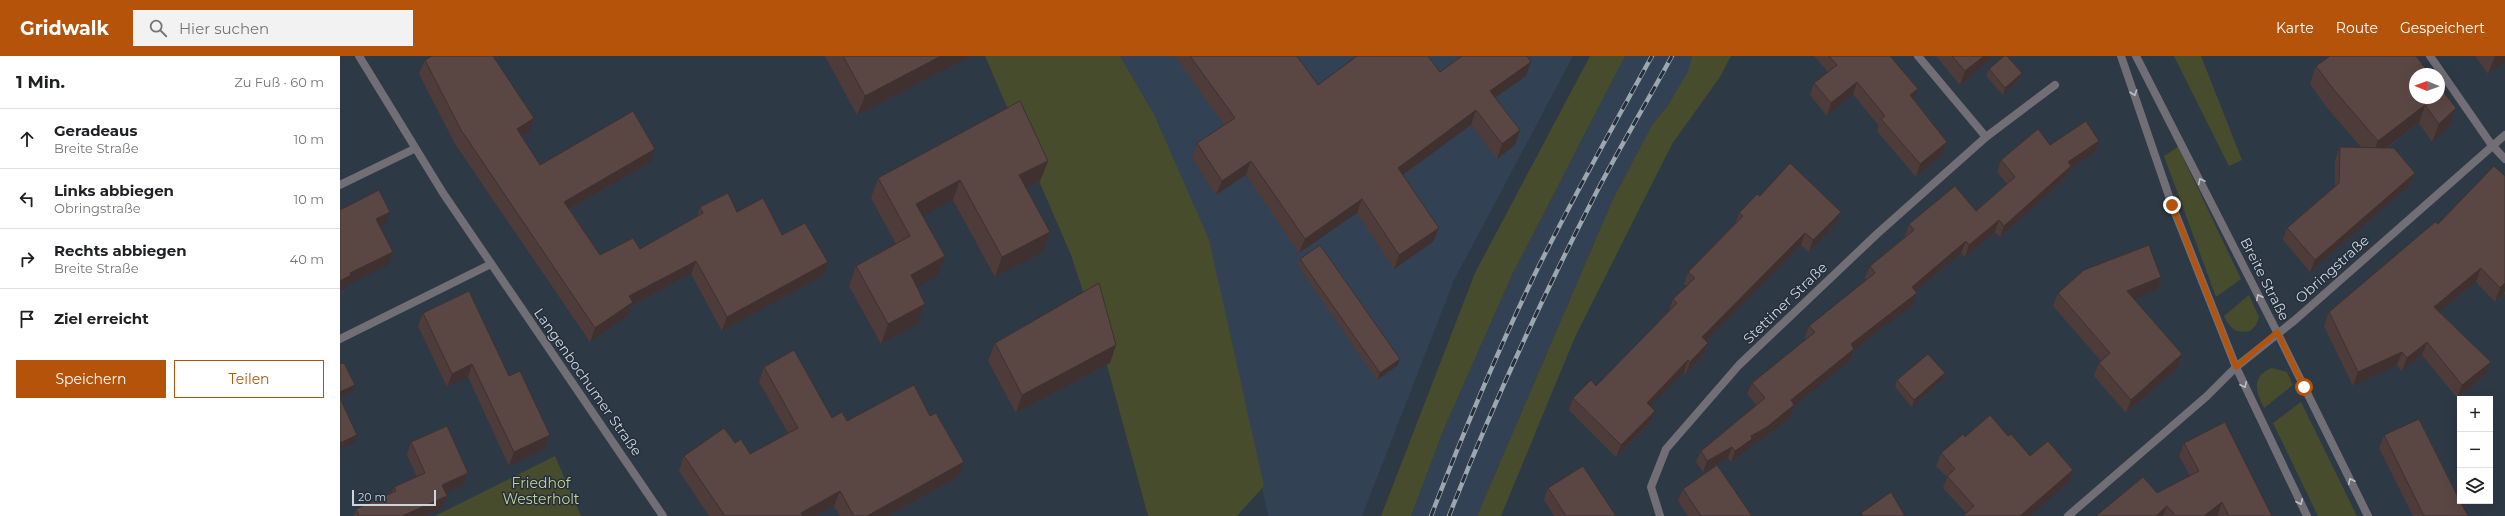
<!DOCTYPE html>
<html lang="de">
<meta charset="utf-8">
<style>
:root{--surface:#fff;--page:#f2f2f2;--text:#202124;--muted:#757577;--line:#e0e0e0;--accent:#b45309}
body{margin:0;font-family:Montserrat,sans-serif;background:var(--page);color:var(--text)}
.controls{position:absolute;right:12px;bottom:12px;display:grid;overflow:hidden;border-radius:0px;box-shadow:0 4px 16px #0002}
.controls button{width:36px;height:36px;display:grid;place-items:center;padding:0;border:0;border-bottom:1px solid var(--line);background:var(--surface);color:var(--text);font:20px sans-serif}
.compass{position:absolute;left:2069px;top:12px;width:36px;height:36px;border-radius:50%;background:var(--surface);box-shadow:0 4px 16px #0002;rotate:271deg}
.scale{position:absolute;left:12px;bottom:10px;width:84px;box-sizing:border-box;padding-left:4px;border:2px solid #cdd4dc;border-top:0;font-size:11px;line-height:14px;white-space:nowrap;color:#cdd4dc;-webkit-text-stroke:3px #242f3b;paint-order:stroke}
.stop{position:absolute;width:12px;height:12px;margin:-9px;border:3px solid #b45309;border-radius:50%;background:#fff}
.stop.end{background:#b45309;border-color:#fff;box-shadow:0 1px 4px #0008}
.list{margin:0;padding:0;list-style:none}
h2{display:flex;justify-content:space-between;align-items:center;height:52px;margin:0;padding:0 16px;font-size:17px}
h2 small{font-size:13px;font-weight:400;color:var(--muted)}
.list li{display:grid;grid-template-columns:26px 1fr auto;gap:12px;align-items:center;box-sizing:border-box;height:60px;padding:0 16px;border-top:1px solid var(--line)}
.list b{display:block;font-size:15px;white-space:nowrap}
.list p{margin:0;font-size:13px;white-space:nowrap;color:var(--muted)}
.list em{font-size:13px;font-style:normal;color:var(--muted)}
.actions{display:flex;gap:8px;padding:12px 16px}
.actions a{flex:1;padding:9px 0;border:1px solid var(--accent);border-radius:0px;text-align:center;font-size:14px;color:var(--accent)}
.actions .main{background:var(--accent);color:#fff}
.icon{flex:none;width:22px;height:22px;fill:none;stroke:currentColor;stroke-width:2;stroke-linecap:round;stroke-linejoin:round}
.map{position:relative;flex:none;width:2165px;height:460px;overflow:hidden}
header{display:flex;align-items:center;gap:24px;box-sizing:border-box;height:56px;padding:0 20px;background:var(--accent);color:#fff}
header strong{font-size:19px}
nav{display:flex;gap:22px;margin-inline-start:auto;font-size:14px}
.search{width:280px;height:36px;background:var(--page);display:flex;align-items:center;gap:10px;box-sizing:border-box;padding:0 14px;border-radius:0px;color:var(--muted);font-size:15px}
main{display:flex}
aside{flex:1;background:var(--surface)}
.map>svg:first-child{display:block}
.built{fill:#324254}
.green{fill:#474c2c}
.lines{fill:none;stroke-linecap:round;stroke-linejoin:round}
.minor{stroke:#716e75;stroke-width:8}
.tertiary{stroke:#716e75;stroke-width:8}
.rail-casing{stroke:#9ea6af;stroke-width:4.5}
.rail{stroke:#242f3b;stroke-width:3;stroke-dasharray:9;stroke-linecap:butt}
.wall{fill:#4d3c3a}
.shaded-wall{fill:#3f312f}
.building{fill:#5a4643;stroke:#3f312f}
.oneway{stroke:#bbc0c7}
.route{stroke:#b45309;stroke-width:5}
.labels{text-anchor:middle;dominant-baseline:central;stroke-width:3;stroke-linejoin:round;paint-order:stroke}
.street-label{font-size:14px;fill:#cdd4dc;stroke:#242f3b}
.park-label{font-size:14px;fill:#c6d193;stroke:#242f3b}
</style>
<header>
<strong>Gridwalk</strong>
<div class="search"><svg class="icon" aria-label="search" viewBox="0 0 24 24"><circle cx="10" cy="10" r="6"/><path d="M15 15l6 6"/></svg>Hier suchen</div>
<nav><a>Karte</a><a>Route</a><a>Gespeichert</a></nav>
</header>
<main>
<aside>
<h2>1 Min.<small>Zu Fuß · 60 m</small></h2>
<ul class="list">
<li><svg class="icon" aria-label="ahead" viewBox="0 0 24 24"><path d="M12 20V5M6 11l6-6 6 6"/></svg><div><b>Geradeaus</b><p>Breite Straße</p></div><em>10 m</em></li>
<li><svg class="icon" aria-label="left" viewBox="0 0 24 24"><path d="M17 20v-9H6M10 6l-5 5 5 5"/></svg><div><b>Links abbiegen</b><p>Obringstraße</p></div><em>10 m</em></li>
<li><svg class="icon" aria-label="right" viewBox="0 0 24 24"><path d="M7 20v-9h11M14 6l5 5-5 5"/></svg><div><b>Rechts abbiegen</b><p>Breite Straße</p></div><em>40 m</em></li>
<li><svg class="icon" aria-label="arrive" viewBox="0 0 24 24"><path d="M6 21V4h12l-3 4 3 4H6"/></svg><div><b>Ziel erreicht</b></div></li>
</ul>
<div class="actions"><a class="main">Speichern</a><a>Teilen</a></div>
</aside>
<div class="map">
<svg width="2165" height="460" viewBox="0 0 2165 460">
<rect width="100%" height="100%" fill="#2e3946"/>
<!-- built -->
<g class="built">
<polygon points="780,0 1233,0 1114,224 1022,460 928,460 869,183 814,58"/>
<polygon points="1285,0 1352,0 1348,15 1328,49 1312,69 1273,143 1137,460 1071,460 1103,375 1172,219"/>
</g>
<!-- green -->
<g class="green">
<polygon points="645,0 780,0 814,58 869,183 924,430 897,460 808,460 765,302 731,199"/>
<polygon points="1250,0 1285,0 1172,219 1103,375 1071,460 1041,460 1135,217"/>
<polygon points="1352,0 1391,0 1380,21 1332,88 1235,281 1161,460 1137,460 1273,143 1312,69 1328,49 1348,15"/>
<polygon points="1834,0 1861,0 1902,104 1889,110"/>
<polygon points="1838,91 1901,223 1876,241 1824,100"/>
<path d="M 1909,239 L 1919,261 L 1916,269 L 1910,275 C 1895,278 1890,272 1884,260 Z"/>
<path d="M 1932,312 L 1947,316 L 1953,329 L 1924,352 C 1916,336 1910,321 1932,312 Z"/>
<polygon points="1961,346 2017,460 1978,460 1933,367"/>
<polygon points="215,400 241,460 95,460"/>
</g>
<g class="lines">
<!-- minor -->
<g class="minor">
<polyline points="19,0 103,137 323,460"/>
<polyline points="1578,0 1646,81"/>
<polyline points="2090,0 2151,88 2165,103"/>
<polyline points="0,129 74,93"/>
<polyline points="0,283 151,208"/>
<polyline points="1320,460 1311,431 1326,393 1399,309 1538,177 1646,81 1715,29"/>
<polyline points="1728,460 1867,340 1896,311 1955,264 2165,79"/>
</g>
<!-- tertiary -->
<g class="tertiary">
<polyline points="1781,0 1832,149 1896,311 1967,460"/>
<polyline points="1796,0 1937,276 2028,460"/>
</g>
<defs>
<g id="rail">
<path d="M 1091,460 C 1122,380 1155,301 1192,224 C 1229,148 1271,74 1312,0"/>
<path d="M 1109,460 C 1151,352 1200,246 1253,143 C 1278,94 1306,48 1332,0"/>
</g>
</defs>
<!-- rail casing -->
<use href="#rail" class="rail-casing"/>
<!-- rail -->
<use href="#rail" class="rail"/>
</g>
<!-- wall -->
<g class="wall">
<polygon points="485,0 631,0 517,59"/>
<polygon points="835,0 957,0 978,29 1191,6 1186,20 1155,42 1180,74 1175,89 1157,103 1131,69 1063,119 1093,186 1054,213 1017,157 959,197 906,119 876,139 852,102 857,87 884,69"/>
<polygon points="1474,0 1550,0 1574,43 1607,86 1603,98 1576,121 1537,75 1539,70 1513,38 1487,60 1470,39 1474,27 1488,16"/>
<polygon points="1596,0 1652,0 1651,3 1620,29"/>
<polygon points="2135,0 2165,0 2165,5 2148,18"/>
<polygon points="85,4 189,76 182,81 200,109 310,107 230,153 260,199 300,193 357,160 360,151 397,156 442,179 488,206 483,220 382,275 351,218 291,250 288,260 250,286 115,88 79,18"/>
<polygon points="1976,10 2099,42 2110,70 2092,86 2079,67 2047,92 2070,129 1970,216 1943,184 1947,172 1995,131 1995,104 2000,91 2021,91 1987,52 1970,28"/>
<polygon points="1649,13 1682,17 1679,24 1663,39 1646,20"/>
<polygon points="1759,85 1755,96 1729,114 1726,122 1660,181 1655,176 1625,201 1621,197 1576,235 1573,249 1514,294 1510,305 1454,350 1450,361 1423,383 1410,390 1408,394 1391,406 1388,402 1363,416 1356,406 1361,395 1416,349 1407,338 1412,327 1466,283 1465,281 1469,270 1527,224 1525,222 1530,210 1565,181 1565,180 1569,168 1636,155 1667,128 1657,116 1661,104 1710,89"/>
<polygon points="708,105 700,125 686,132 710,176 703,196 655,221 613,144 583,160 605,200 598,220 577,231 585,248 578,268 541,288 509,230 516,210 556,188 531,142 538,122"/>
<polygon points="2165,120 2165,239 2164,237 2155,246 2136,226 2100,256 2151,306 2146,319 2117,342 2082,299 2062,315 2057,309 2013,330 1984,270 1989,256 2098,168"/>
<polygon points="1420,140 1501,156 1496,168 1469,196 1461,189 1366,285 1368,287 1364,299 1346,318 1344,316 1310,350 1315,355 1310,367 1276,401 1229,354 1233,342 1256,330 1329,255 1333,243 1347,230 1344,228 1348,216 1395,169 1399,157"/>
<polygon points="960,203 1057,310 1037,324 958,210"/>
<polygon points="1821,221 1817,234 1794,243 1842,298 1838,312 1786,357 1754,320 1759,307 1761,305 1713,250 1718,237"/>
<polygon points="83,257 169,320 210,379 205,393 169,410 128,321 107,331 78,270"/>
<polygon points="655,287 776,289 770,307 676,357 648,305"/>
<polygon points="424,311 492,362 507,365 618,421 548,460 500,460 494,450 476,460 369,460 339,415 344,400 395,387 410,398 448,377 419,326"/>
<polygon points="1605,317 1602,324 1572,351 1555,331 1557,324"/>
<polygon points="2044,379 2128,460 2073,460 2039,392"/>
<polygon points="1668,380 1690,400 1729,426 1690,460 1623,460 1626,457 1603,432 1607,421 1596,410 1601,397 1625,381"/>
<polygon points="71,386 128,417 124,429 106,437 107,440 102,452 85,460 13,460 16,453 52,436 54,431 77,421 67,399"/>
<polygon points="1844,387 1932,460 1878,460 1878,458 1875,460 1756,460 1817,437 1850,420 1839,400"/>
<polygon points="1208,432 1276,460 1214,460 1204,444"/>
<polygon points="1343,433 1412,460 1348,460 1338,445"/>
</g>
<!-- shaded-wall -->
<g class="shaded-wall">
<polygon points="601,0 631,0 517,59 525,40"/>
<polygon points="1644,0 1652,0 1651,3 1620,29 1625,15"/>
<polygon points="2155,0 2165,0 2165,5 2148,18"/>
<polygon points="1191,6 1186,20 1145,49 1150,35"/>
<polygon points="1682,17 1679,24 1663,39 1665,32"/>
<polygon points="1517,26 1513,38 1487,60 1491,47"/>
<polygon points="1578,33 1573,45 1570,39"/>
<polygon points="2085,49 2079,67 2031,103 2038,85"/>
<polygon points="2116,52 2110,70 2092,86 2099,68"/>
<polygon points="1136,54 1131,69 1053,126 1058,112"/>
<polygon points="194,62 189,76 172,87 177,73"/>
<polygon points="1180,74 1175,89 1157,103 1162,88"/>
<polygon points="1759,85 1755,96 1729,114 1726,122 1660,181 1664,170 1728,106"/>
<polygon points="1607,86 1603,98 1576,121 1580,108"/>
<polygon points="315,93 310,107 219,159 224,146"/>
<polygon points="708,105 700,125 671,139 679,119"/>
<polygon points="911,105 906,119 876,139 882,125"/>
<polygon points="2075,117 2070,129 1970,216 1975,204"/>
<polygon points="620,124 613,144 569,168 576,148"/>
<polygon points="1022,143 1017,157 959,197 965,183"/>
<polygon points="50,156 45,169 32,175 36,163"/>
<polygon points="1501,156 1496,168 1469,196 1473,184"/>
<polygon points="1659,164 1655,176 1625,201 1629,189"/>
<polygon points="1099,172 1093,186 1054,213 1059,199"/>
<polygon points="710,176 703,196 655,221 662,201"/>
<polygon points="1465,177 1461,189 1358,293 1362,281"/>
<polygon points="1626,185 1621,197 1568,242 1572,231"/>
<polygon points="53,196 48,209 8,229 6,232 0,235 0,225 10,217"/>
<polygon points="605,200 598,220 563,239 571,219"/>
<polygon points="356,205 351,218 291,250 288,260 250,286 255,272 289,240"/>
<polygon points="488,206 483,220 382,275 387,261"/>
<polygon points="2141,212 2136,226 2090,264 2094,251"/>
<polygon points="1821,221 1817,234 1782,248 1787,235"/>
<polygon points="2165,227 2165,235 2164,237 2155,246 2160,232"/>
<polygon points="1577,237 1573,249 1514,294 1510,305 1454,350 1450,361 1423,383 1410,390 1408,394 1391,406 1395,395 1451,344 1511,288"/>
<polygon points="585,248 578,268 541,288 548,268"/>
<polygon points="2087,286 2082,299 2062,315 2067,302"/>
<polygon points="1368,287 1364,299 1346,318 1350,306"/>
<polygon points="776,289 770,307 676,357 682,339"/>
<polygon points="2062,296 2057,309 2013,330 2018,316"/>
<polygon points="1842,298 1838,312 1786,357 1791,344"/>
<polygon points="1060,303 1057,310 1037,324 1040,317"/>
<polygon points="1348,304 1344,316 1302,359 1307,347"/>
<polygon points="2151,306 2146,319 2117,342 2122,329"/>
<polygon points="132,308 128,321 107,331 112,318"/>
<polygon points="1605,317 1602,324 1572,351 1574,344"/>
<polygon points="15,329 12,336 0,342 0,336"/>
<polygon points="1315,355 1310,367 1276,401 1281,389"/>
<polygon points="17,379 15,386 0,393 0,387"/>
<polygon points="210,379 205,393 169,410 174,396"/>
<polygon points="1392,391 1388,402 1363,416 1367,405"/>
<polygon points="624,406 618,421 548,460 527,460"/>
<polygon points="1733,414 1729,426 1690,460 1680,460"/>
<polygon points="128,417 124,429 97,441 102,429"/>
<polygon points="500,435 494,450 476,460 460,460 461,457"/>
<polygon points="107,440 102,452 85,460 62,460"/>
<polygon points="1882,446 1878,458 1875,460 1864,460"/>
<polygon points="1827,450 1823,460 1816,460"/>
</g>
<!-- building -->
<g class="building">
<polygon points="92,0 153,0 194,62 177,73 200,109 293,55 315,93 224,146 260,199 293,182 300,193 363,157 360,151 388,137 397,156 423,142 442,179 465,167 488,206 387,261 356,205 289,240 293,246 255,272 121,74 85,4"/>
<polygon points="503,0 601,0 525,40"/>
<polygon points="850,0 957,0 978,29 1017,0 1088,0 1100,16 1122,0 1187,0 1191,6 1150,35 1180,74 1162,88 1136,54 1058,112 1099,172 1059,199 1022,143 965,183 911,105 882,125 857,87 895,62"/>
<polygon points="1489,0 1550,0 1578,33 1570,39 1607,86 1580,108 1541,63 1545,60 1517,26 1491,47 1474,27 1497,9"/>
<polygon points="1612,0 1644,0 1625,15"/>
<polygon points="1664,0 1667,0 1682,17 1665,32 1649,13"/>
<polygon points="1990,0 2076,0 2090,18 2075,18 2075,42 2099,42 2099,30 2116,52 2099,68 2085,49 2038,85 1994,34 1976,10"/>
<polygon points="680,45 708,105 679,119 710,176 662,201 620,124 576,148 605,200 571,219 585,248 548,268 516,210 570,180 538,122"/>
<polygon points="1746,65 1759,85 1728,106 1731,110 1664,170 1659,164 1629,189 1626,185 1572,231 1577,237 1511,288 1514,293 1451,344 1454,349 1427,371 1411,380 1412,383 1395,395 1392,391 1367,405 1361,395 1425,342 1412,327 1475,276 1469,270 1535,217 1530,210 1574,174 1569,168 1615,130 1636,155 1675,121 1661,104 1698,73 1710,89"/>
<polygon points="2000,91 2054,92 2075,117 1975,204 1947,172 1999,127"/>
<polygon points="1450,107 1501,156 1473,184 1465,177 1362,281 1368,287 1350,306 1348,304 1307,347 1315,355 1281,389 1233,342 1251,324 1256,330 1337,247 1333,243 1355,222 1348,216 1403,160 1399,157 1417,138 1420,140"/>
<polygon points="2154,110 2165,120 2165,227 2160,232 2141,212 2094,251 2151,306 2122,329 2087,286 2067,302 2062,296 2018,316 1989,256 2095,166 2098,168"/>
<polygon points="39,134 50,156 36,163 53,196 10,217 11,219 0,225 0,154"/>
<polygon points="980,189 1060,303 1040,317 960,203"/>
<polygon points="1809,189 1821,221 1787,235 1842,298 1791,344 1759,307 1770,297 1718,237 1744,214"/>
<polygon points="759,227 776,289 682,339 655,287"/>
<polygon points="129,235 169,320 180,315 210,379 174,396 132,308 112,318 83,257"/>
<polygon points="454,294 492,362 502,356 507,365 574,329 590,360 596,357 624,406 527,460 514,460 500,435 461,457 463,460 385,460 344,400 384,372 395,387 401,383 410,398 458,372 424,311"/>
<polygon points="1588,298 1605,317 1574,344 1557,324"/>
<polygon points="4,307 15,329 0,336 0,308"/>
<polygon points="0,342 17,379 0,387"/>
<polygon points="1650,359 1668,380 1671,378 1690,400 1708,385 1733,414 1680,460 1623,460 1634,450 1607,420 1615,413 1601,397 1623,378 1625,381"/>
<polygon points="2079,363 2120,445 2128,460 2084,460 2044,379"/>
<polygon points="1885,366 1932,460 1889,460 1882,446 1864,460 1836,460 1827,450 1816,460 1756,460 1803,421 1817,437 1859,415 1844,387"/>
<polygon points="107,370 128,417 102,429 107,440 62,460 19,460 16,453 56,435 54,431 85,417 71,386"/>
<polygon points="1377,409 1412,460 1361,460 1343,433"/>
<polygon points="1243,410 1276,460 1226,460 1208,432"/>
<polygon points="1551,436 1565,460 1523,460 1521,457"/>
</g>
<!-- one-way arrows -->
<defs><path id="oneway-chevron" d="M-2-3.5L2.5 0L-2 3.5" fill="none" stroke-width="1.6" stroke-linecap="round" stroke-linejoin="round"/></defs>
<g class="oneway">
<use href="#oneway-chevron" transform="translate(1794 37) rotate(71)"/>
<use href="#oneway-chevron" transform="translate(1861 125) rotate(-117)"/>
<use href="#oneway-chevron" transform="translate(1919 241) rotate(-117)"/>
<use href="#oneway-chevron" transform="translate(1904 329) rotate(64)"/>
<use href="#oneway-chevron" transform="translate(2011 425) rotate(-116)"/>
<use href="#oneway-chevron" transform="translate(1960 446) rotate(65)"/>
</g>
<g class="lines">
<!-- route -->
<polyline class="route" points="1832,149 1896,311 1937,276 1964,331"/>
</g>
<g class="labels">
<!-- street labels -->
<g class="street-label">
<text transform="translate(1992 213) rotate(-42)">Obringstraße</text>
<text transform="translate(1925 223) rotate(63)">Breite Straße</text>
<text transform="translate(1445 247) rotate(-44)">Stettiner Straße</text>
<text transform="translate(248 326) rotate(55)">Langenbochumer Straße</text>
</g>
<!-- park labels -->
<g class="park-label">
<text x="201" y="427">Friedhof<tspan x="201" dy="16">Westerholt</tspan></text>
</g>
</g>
</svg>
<div class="controls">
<button>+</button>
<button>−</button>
<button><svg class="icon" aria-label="layers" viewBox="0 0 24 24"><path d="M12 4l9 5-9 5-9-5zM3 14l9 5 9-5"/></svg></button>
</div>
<svg class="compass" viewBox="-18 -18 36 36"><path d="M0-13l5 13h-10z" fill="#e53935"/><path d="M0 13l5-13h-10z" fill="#757577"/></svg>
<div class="scale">20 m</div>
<div class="stop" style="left:1964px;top:331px"></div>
<div class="stop end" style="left:1832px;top:149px"></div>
</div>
</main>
